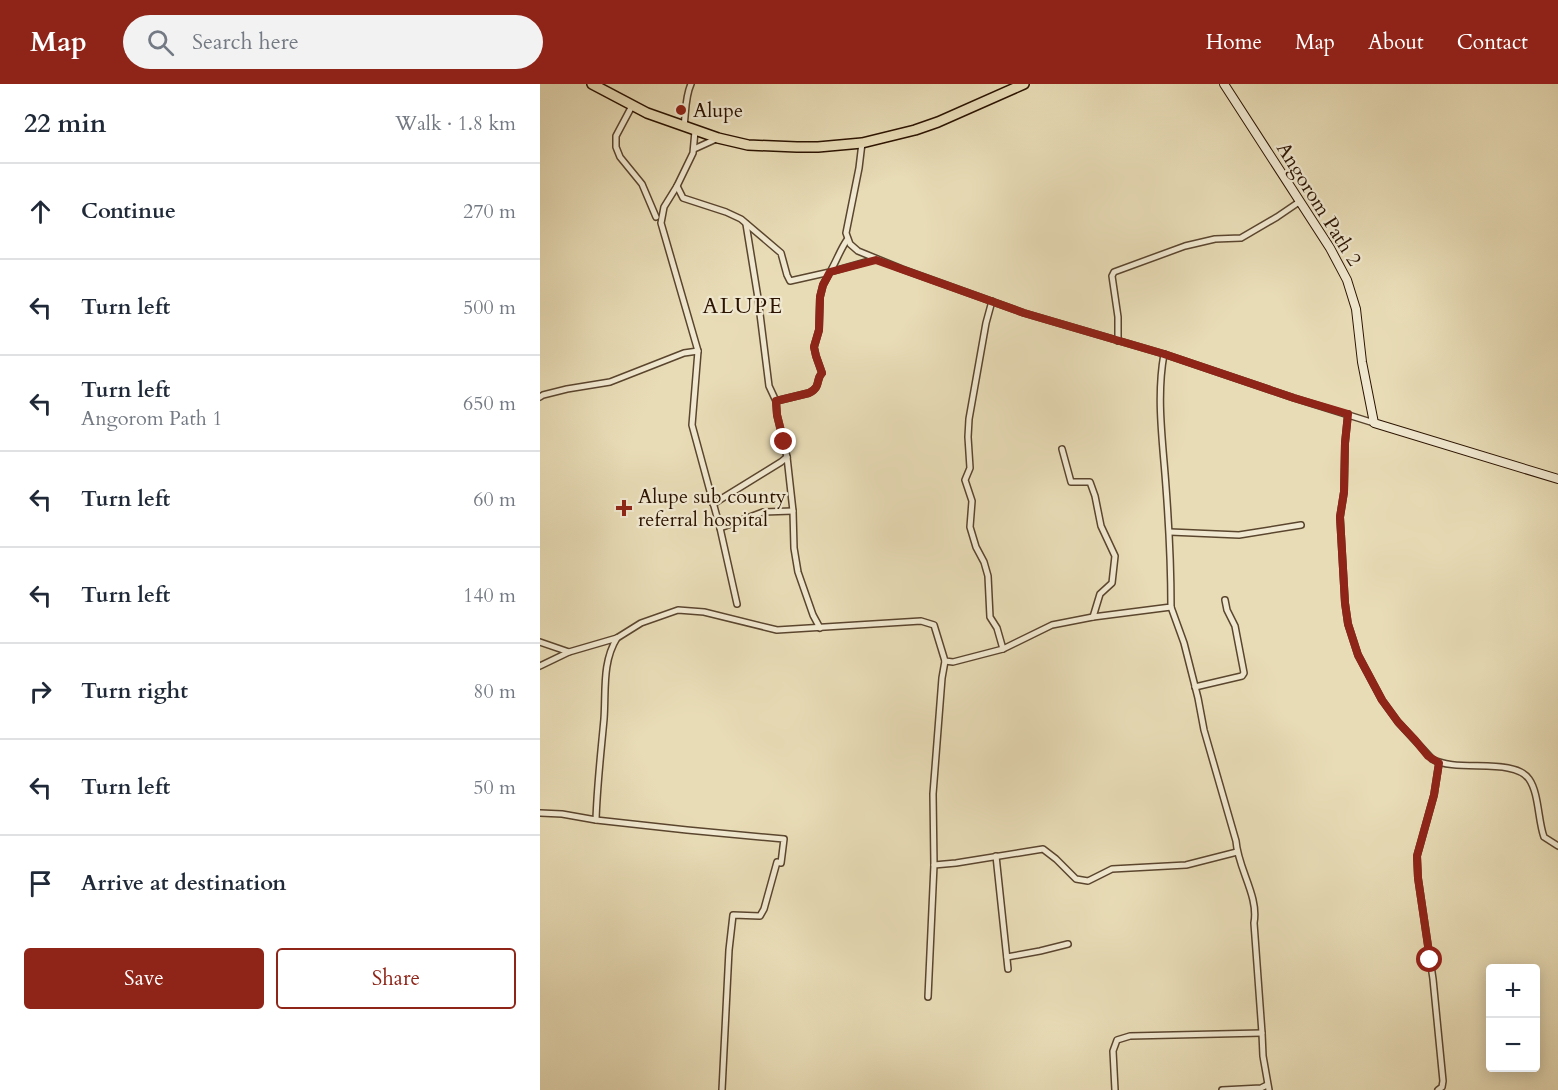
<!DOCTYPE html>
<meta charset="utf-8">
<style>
:root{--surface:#fff;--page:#f2f2f3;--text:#1f2937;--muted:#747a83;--line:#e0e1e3;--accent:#8f2418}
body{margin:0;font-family:Cardo,serif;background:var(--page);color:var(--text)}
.controls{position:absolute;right:18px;bottom:18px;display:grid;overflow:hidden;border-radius:6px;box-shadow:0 3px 15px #0003}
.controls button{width:54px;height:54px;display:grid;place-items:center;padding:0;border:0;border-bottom:2px solid var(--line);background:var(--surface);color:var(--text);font:30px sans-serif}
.stop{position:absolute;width:18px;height:18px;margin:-14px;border:4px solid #8f2418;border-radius:50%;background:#fff}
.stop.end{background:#8f2418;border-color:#fff;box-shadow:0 2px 6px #0008}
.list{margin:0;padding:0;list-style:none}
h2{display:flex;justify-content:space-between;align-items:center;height:78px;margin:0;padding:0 24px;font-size:26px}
h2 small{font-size:20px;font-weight:400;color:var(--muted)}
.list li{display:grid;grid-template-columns:39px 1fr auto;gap:18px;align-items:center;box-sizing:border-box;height:96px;padding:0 24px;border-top:2px solid var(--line)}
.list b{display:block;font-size:22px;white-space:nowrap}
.list p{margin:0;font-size:20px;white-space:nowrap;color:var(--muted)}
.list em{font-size:20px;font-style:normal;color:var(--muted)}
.actions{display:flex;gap:12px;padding:18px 24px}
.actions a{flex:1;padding:14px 0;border:2px solid var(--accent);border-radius:6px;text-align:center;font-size:21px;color:var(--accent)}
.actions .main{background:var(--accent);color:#fff}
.icon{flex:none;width:33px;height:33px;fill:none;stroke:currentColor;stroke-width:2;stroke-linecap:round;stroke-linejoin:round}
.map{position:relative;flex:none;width:1018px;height:1006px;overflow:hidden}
header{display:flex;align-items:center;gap:36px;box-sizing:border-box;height:84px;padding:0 30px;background:var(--accent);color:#fff}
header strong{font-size:28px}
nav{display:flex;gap:33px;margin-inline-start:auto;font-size:21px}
.search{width:420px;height:54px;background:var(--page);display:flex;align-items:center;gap:15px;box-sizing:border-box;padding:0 21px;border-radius:33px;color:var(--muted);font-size:22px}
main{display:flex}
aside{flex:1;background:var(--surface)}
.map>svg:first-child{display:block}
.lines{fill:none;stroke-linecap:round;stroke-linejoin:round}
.street-casing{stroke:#5a452e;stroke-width:8}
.secondary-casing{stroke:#2b1301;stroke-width:10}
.highway-casing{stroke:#2b1301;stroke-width:12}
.street{stroke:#f0e8d0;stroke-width:5}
.secondary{stroke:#f0e8d0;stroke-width:8}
.highway{stroke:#e8dcb6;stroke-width:9}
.route{stroke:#8f2418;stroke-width:8}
.poi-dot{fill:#8f2418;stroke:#f0e8d0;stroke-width:2}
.labels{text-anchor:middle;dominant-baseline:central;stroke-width:4.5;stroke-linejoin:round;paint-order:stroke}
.poi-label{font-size:20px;fill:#2b1301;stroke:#f0e8d0;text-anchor:start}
.street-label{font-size:20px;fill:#2b1301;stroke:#f0e8d0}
.quarter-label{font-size:22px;letter-spacing:1.5px;fill:#2b1301;stroke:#f0e8d0}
</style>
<header>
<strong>Map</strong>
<div class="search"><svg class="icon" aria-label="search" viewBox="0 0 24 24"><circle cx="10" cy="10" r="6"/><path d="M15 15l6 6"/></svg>Search here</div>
<nav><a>Home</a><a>Map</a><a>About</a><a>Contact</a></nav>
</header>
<main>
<aside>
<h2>22 min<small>Walk · 1.8 km</small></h2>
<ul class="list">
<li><svg class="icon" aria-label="ahead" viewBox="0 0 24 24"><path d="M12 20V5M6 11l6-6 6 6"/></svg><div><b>Continue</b></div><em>270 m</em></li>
<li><svg class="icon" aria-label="left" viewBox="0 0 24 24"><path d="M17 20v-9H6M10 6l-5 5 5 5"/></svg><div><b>Turn left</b></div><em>500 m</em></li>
<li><svg class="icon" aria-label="left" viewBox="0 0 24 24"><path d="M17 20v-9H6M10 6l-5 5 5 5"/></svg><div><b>Turn left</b><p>Angorom Path 1</p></div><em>650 m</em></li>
<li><svg class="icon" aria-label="left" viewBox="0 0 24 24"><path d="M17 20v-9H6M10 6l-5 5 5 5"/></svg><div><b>Turn left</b></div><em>60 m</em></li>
<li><svg class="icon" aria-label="left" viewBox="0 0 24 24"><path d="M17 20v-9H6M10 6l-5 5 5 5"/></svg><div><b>Turn left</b></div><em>140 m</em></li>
<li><svg class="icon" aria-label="right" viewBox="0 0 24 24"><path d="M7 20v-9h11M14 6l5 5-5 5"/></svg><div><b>Turn right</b></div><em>80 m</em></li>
<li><svg class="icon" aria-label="left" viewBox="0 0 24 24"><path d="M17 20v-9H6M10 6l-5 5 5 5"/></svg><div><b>Turn left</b></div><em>50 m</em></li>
<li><svg class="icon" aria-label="arrive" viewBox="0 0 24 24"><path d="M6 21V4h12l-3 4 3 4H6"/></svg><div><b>Arrive at destination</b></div></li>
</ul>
<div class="actions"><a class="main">Save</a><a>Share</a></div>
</aside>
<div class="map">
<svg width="1018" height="1006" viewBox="0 0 1018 1006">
<rect width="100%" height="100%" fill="#e8dcb6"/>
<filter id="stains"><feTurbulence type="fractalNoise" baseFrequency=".00333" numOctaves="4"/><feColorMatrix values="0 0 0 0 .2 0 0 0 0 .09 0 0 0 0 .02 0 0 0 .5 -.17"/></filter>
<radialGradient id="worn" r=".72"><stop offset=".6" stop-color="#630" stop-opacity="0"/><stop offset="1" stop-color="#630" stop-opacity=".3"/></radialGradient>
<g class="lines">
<defs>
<g id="street">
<polyline points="92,22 76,52 76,63 80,73 102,100 116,133"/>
<path d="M 144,42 C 146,28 145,13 151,0"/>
<path d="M 155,47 L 153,69 L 137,102 L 143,114 L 186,128 L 201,135 L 241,169 L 247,191 L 250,197 L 290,188 C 296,178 301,164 307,156"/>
<polyline points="322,59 319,84 306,149 310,160 318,167 362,185 484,229 624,270 754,314 834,339"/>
<polyline points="154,65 176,55"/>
<polyline points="137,102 124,123 121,139 158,267 152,341 180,444 197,520"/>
<polyline points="206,140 218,214 229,302 236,317"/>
<polyline points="452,217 446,239 429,335 428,353 430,384 425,396 432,417 430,443 436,463 444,478 448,492 450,533 457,544 463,565"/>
<polyline points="578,257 578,233 572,192 574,188 645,162 675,155 701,154 737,133 759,118"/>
<polyline points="0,313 3,311 27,305 70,298 144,269 158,267"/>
<path d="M 808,330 L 805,359 L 804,408 L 800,433 L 805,519 L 808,540 L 818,571 L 842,616 L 858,638 L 892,675 C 916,689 974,673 989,695 C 999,709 998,737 1004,753 L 1018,762"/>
<polyline points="522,365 531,398 550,398 555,412 561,442 575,472 572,499 560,510 553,533"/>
<polyline points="173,420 241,378 247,373"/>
<polyline points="180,444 223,428 253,427"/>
<polyline points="630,448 699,451 761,441"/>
<path d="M 631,523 L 644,559 L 658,614 L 664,646 L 696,757 C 698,785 719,812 714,839 L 722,949 L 723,972 L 729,1006"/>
<path d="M 280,544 L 273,531 L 258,488 L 254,464 L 253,427 L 247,373 L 237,331 L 236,317 L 269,309 C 282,302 275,296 282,289 L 276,272 L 274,263 L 279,246 L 280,213 L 283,201 L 290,188 L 336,175"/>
<polyline points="0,558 29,568"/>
<path d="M 0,582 L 29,568 L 77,554 L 101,539 L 138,526 L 164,528 L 237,546 L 381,537 L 394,541 L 405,577 L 413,578 L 463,565 L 512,541 L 553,533 L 631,523 C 631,483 629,443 626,403 C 623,359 616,314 624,270"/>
<polyline points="655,603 702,592 704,589 695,542 687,526 685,516"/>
<polyline points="0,729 22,730 56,736 147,746 244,755 241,779 237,778 224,825 220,832 193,831 189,866 182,1006"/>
<path d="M 56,736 C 57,702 61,668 64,635 C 66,607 62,578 77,554"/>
<polyline points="456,772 468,885"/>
<polyline points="394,781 416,779 503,765 516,775 536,795 548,797 572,785 646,781 697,768"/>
<polyline points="467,873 500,867 528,860"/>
<polyline points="388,913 394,781 393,710 402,594 405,577"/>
<polyline points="575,1006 573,967 577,956 590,952 722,949"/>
<polyline points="682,1006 721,1004 727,1001"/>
<polyline points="898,1006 902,1003 903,997 893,895 878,794 877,772 894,711 899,679"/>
</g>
<polyline id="secondary" points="684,0 790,164 807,196 816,225 822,278 834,339 1018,395"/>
<polyline id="highway" points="52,0 107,29 178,54 208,61 257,63 278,63 322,59 375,46 398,38 484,0"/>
</defs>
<!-- street casing -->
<use href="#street" class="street-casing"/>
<!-- secondary casing -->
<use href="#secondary" class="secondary-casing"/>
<!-- highway casing -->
<use href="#highway" class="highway-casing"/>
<!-- street -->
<use href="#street" class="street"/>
<!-- secondary -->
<use href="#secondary" class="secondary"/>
<!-- highway -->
<use href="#highway" class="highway"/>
</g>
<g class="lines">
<!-- route -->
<path class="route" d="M 244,358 L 237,331 L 236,317 L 269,309 C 282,302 275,296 282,289 L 276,272 L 274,263 L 279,246 L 280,213 L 283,201 L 290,188 L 336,176 L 484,229 L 624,270 L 754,314 L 808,330 L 805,359 L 804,408 L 800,433 L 805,519 L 808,540 L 818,571 L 842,616 L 858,638 L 875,656 L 888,672 L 899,679 L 894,711 L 877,772 L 878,794 L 890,876"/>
</g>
<!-- markers -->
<g class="poi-dot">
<circle cx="141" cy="26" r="6"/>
<path d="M81 415h6v6h6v6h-6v6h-6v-6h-6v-6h6z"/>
</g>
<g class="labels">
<!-- poi labels -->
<g class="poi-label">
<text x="153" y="26">Alupe</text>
<text x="98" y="412">Alupe sub county<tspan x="98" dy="23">referral hospital</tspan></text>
</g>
<!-- street labels -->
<g class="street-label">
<text transform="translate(779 120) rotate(58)">Angorom Path 2</text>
</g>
<!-- quarter labels -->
<g class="quarter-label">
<text x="203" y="222">ALUPE</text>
</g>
</g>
<rect width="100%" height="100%" filter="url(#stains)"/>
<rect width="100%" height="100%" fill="url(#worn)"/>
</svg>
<div class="controls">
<button>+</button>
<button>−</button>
</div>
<div class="stop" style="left:890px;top:876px"></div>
<div class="stop end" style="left:244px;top:358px"></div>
</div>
</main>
